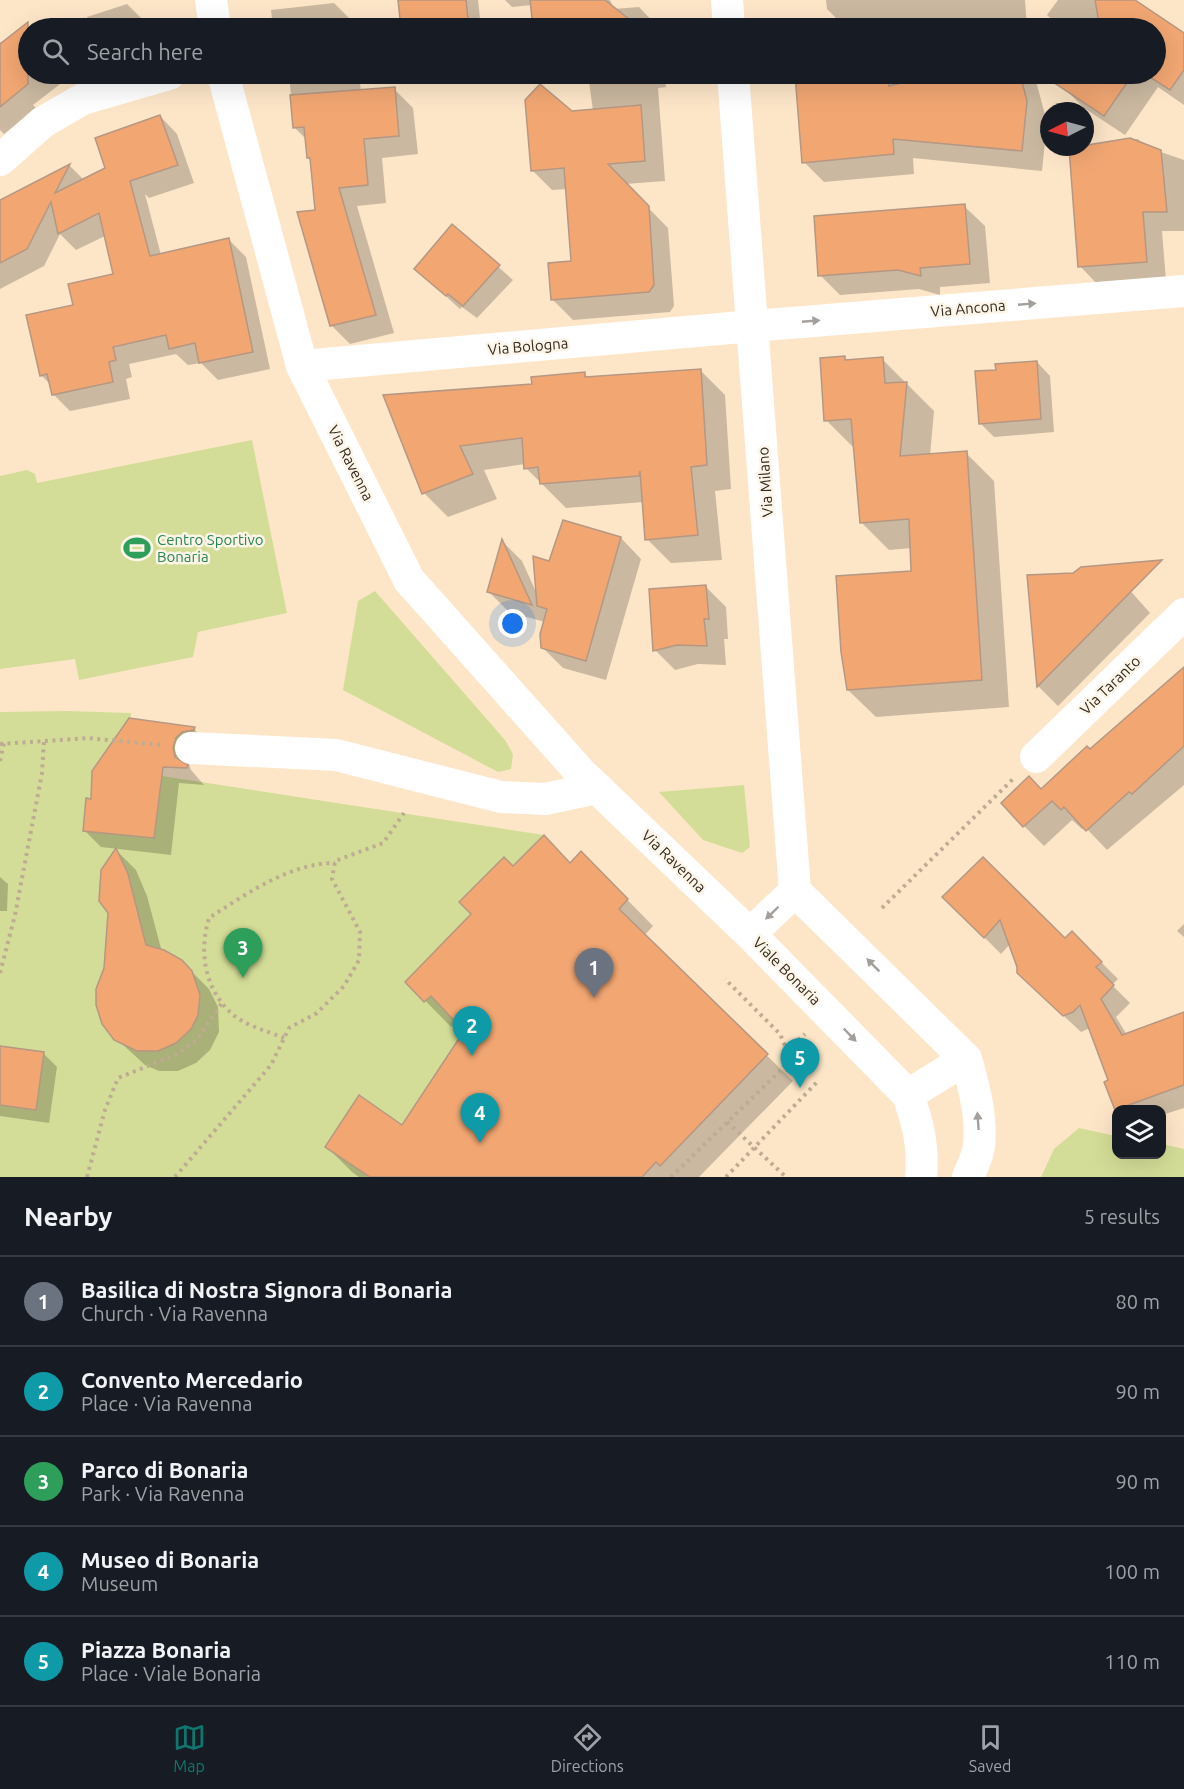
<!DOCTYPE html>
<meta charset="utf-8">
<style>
:root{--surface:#171b24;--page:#242831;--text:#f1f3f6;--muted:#9ea1a6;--line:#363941;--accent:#0f766e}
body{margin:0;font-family:Ubuntu,sans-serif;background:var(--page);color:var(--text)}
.controls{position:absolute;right:18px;bottom:18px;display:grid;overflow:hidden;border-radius:12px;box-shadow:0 6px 24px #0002}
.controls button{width:54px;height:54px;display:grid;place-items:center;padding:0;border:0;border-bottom:2px solid var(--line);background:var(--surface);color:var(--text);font:30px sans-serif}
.compass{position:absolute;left:1040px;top:102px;width:54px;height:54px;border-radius:50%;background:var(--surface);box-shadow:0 6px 24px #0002;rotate:264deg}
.you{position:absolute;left:513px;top:624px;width:21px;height:21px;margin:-15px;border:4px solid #fff;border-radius:50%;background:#1a73e8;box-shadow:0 0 0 9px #1a73e833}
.badge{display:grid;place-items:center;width:39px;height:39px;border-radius:50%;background:var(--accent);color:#fff;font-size:20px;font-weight:700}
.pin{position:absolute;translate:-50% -50px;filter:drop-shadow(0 2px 3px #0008)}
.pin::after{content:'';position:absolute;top:32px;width:21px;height:18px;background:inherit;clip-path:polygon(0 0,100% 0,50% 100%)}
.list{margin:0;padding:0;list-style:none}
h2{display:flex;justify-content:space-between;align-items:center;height:78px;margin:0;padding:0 24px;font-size:26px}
h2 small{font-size:20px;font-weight:400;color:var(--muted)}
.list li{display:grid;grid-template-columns:39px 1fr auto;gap:18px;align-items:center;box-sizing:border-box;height:90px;padding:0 24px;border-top:2px solid var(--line)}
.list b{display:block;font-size:22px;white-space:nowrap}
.list p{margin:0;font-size:20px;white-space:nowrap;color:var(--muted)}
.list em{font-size:20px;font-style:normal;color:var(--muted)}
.icon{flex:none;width:33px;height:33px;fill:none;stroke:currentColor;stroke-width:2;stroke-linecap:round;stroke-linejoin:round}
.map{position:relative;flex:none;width:1184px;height:1177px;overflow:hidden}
.search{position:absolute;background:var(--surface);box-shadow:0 6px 24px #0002;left:18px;right:18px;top:18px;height:66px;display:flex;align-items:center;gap:15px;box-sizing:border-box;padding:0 21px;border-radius:33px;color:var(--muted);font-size:22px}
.sheet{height:528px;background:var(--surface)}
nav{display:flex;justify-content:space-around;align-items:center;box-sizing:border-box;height:84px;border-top:2px solid var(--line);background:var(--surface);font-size:16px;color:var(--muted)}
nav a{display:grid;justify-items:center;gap:3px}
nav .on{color:var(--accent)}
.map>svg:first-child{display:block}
.green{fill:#d4dd97}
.shadow{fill:#0003}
.building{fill:#f2a773;stroke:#b59783;stroke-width:1.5}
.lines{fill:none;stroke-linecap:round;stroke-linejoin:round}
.path{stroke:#beab93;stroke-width:4;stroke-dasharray:3 4.5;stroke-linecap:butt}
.minor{stroke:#fff;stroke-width:32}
.oneway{fill:#a39f9a}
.labels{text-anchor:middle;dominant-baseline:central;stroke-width:5;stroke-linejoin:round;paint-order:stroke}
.street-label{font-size:15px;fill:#32291e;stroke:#fef5e9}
.leisure-label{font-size:15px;fill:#27864d;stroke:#fef5e9;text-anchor:start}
</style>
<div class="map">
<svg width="1184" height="1177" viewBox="0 0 1184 1177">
<rect width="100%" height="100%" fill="#fde6c8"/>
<!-- green -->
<g class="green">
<polygon points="252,440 287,613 198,632 193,657 79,680 75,659 0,669 0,476 27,470 35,474 37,483"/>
<polygon points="375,591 505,740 513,754 511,769 498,772 343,690 358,601"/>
<polygon points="66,711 131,713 130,724 195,727 187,768 163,767 162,776 544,835 513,866 504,857 459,901 471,914 406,982 424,1002 431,996 454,1020 468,1025 367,1177 0,1177 0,712"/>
<polygon points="744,785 750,847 742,853 703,840 659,792"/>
<polygon points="1079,1128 1116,1136 1116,1154 1162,1154 1162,1144 1184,1149 1184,1177 1041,1177 1054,1149"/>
</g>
<!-- shadow -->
<g class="shadow">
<polygon points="400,0 478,0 481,28 402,28"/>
<polygon points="505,0 610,0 614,9 639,7 659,28 535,28 532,5 512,7"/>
<polygon points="826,0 1025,0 1027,28 924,28 920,20 845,27 827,9"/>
<polygon points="1058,0 1130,0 1184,35 1184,105 1158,87 1125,135 1084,108 1064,88 1074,74 1156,74 1156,28 1061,28 1047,15"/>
<polygon points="334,3 353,22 354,28 273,28 271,10"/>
<polygon points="127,4 141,18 144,28 91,28 87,17"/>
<polygon points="21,30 28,37 28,74 58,74 64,81 33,105 36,108 4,134 0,130 0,42 3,44"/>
<polygon points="289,74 359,74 361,92 394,89 413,108 418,154 382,158 386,203 357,206 394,333 350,344 331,325 307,140 294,127"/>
<polygon points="588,74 664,74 666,87 658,88 665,181 625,184 668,228 674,306 670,312 573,320 553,300 572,262 567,189 552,190 532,170 596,133"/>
<polygon points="796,74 901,74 907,83 945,74 1034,74 1047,122 1042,171 913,158 914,174 824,182 804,162"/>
<polygon points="160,116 177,134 194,183 149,198 145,194 161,255 229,240 246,257 270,369 218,380 201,363 188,365 176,354 129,364 132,377 126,379 130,399 70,411 53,394 51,385 41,375 114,275 105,236 76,250 60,234 44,266 0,289 0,201 70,166 84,180 125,159"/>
<polygon points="1138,139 1150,152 1158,151 1184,160 1184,231 1162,231 1166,281 1099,286 1080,266 1085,147"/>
<polygon points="964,206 985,226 990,283 940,287 940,295 919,289 840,295 820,275"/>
<polygon points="452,226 513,280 477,318 462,307 460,309 416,269"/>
<polygon points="844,358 848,361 882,359 934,411 930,456 966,453 994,481 1009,707 876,717 848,690 913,572 912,548 889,550 861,522 854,448 826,420"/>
<polygon points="1037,362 1050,376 1054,432 994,437 980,423"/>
<polygon points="700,370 725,395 731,489 715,491 722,560 671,563 647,539 644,502 566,508 526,468 525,464 484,470 497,499 448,517 424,493 385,396 533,385 584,374 589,378"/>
<polygon points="621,538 641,559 606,680 563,668 542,647 545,622 509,612 489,592 503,542 522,561 537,594 550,563"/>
<polygon points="1028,576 1127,587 1150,613 1058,706 1038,686"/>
<polygon points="705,586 726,607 728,639 724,639 726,665 698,664 675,670 655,650"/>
<polygon points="1184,669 1184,785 1107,850 1085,827 1082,829 1072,820 1044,846 1024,826 1041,791 1144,701 1147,704"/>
<polygon points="129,720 194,729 211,746 193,755 189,764 191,770 204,785 179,783 171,855 101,847 84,830 93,800"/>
<polygon points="117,851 136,870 147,896 162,952 188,968 209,989 218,1007 219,1032 210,1050 196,1063 178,1071 159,1071 145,1065 108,1031 106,968"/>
<polygon points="581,853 653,926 644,936 793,1081 699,1177 359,1177 352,1172 327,1147 402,1127 466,1031 457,1022 451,1027 407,982 473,914 513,868 571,864"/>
<polygon points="0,877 8,884 7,911 0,911"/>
<polygon points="944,897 1065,940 1072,933 1118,979 1112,985 1130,1003 1116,1017 1127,1035 1184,1013 1184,1108 1162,1115 1162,1110 1117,1110 1110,1081 1090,1028 1081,1032 1035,989 1019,967 1010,944 1001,954"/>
<polygon points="1184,924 1184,937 1177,931"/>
<polygon points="0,1047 43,1053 57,1067 49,1123 0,1116"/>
</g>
<!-- building -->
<g class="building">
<polygon points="398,0 466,0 469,28 401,28"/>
<polygon points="530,0 605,0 640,28 573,28 570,26 533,28"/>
<polygon points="1095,0 1135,0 1184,33 1184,70 1170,90 1145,74 1155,74 1155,28 1100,28"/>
<polygon points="28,22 28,84 0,107 0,44"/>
<polygon points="795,74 888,74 889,86 939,74 1020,74 1027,101 1022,151 893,139 894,154 802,163"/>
<polygon points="1041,74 1133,74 1104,116"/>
<polygon points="540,84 572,111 641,105 645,161 608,164 649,206 654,285 649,292 551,300 548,263 571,261 564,168 531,171 525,100"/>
<polygon points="395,87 399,136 364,139 368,185 339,188 376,315 330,326 297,212 315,210 310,158 307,158 304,127 293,128 290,95"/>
<polygon points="160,115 178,165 130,181 150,256 229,238 253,352 199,363 195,343 169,349 166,335 113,347 116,360 109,362 113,382 52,395 47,374 40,376 26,315 73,305 68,284 113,274 99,213 58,234 51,202 27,249 0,263 0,200 70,164 55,193 105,168 95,138"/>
<polygon points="1130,138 1161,150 1167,212 1143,212 1147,262 1078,267 1069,148"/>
<polygon points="965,204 970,264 920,268 921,276 898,270 818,276 814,216"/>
<polygon points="452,224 500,265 463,306 448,294 446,296 414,269"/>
<polygon points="845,356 845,360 883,357 885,383 907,382 900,456 967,451 982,680 847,690 841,652 836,576 911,571 909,519 860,523 851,419 824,421 820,358"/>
<polygon points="1037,361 1041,419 979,424 975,371 996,370 995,364"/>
<polygon points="701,369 707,465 691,467 698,535 645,540 640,471 639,476 540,484 538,467 524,469 522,438 460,446 473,474 422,494 383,395 532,384 531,377 585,372 585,377"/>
<polygon points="563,520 621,537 586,661 541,648 540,634 547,609 537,606 533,556 549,561"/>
<polygon points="502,539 532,605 487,592"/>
<polygon points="1162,560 1037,687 1027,575 1073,573 1081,567"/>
<polygon points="706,585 709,619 704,619 707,646 677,645 653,651 649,589"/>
<polygon points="1184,667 1184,746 1132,794 1129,792 1086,831 1064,807 1061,810 1052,801 1023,827 1001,803 1029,776 1041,789 1087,746 1090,749"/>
<polygon points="129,718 195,727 194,730 182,732 176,738 173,747 175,757 188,765 187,768 163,767 154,838 83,831 86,798 91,799 92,771"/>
<polygon points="544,835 570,863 581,851 628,899 619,909 768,1054 660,1166 656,1162 642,1177 370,1177 325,1147 359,1095 402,1125 464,1031 431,996 424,1002 405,982 471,914 459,902 504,857 513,866"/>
<polygon points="116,848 128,874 146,945 164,950 182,960 192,971 200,995 198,1015 191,1029 176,1043 158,1051 137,1051 114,1040 102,1024 96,1005 96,989 104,968 108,913 99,901 101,870"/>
<polygon points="983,857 1065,938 1072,931 1102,962 1096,967 1114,985 1101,999 1122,1035 1184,1012 1184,1085 1115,1110 1104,1082 1108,1080 1080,1005 1073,1012 1063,1016 1017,973 1017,967 1000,920 984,938 942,897"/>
<polygon points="0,1046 44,1052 36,1110 0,1105"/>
</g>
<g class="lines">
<!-- path -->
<g class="path">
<polyline points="0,744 88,738 161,745"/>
<polyline points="0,761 4,743"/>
<polyline points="882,908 1014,778"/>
<polyline points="0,973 15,915 42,773 44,741"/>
<path d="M 284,1038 C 267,1031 243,1025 230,1012 C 204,987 199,951 209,918 C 246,894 290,863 335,863"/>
<polyline points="787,1050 805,1034"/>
<polyline points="727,1122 786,1177"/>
<polyline points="87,1177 105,1110 118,1078 175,1055 197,1040 222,1003"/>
<polyline points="175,1177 271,1065 289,1028 317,1013 344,986 359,960 360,932 332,879 335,861 383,843 404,813"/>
<polyline points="671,1177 784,1067 787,1050 780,1034 725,979"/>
<polyline points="726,1177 818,1081"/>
</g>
<!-- minor -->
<g class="minor">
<polyline points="211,0 215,28"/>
<polyline points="727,0 729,28"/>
<path d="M 223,74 L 302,366 L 409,580 L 580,772 L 750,934 L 908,1095 C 918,1123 924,1147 921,1177"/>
<polyline points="733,74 795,891"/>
<polyline points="0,160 43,122 83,99 169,74"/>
<polyline points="302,366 753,326 1184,291"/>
<polyline points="191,748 336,755 501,797 545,799 597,788"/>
<polyline points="1036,757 1184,614"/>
<path d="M 795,891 L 966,1059 C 974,1086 982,1117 979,1146 C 978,1156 972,1167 968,1177"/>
<polyline points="750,934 795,891"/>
<polyline points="908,1095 966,1059"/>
</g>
</g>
<!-- one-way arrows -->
<defs><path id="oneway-solid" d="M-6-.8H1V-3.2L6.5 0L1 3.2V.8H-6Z" transform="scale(1.5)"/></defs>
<g class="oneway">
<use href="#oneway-solid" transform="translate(1027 304) rotate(-5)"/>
<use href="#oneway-solid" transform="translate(811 321) rotate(-5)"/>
<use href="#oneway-solid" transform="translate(772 913) rotate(136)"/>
<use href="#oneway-solid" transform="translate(873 965) rotate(-135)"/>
<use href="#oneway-solid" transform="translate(850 1035) rotate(46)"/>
<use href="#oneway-solid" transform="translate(978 1121) rotate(-94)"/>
</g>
<!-- icons -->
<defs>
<symbol id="stadium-bare" viewBox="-9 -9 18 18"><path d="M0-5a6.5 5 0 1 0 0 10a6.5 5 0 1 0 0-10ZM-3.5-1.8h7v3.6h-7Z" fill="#2e9e5b" stroke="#fef5e9" stroke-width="2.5" paint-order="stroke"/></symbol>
</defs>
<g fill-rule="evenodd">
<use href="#stadium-bare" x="118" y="529" width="38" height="38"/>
</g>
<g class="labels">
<!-- street labels -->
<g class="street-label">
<text transform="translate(968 308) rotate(-5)">Via Ancona</text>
<text transform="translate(528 346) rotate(-5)">Via Bologna</text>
<text transform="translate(351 463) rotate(63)">Via Ravenna</text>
<text transform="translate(765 482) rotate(-94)">Via Milano</text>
<text transform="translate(1110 685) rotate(-44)">Via Taranto</text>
<text transform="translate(674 861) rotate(44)">Via Ravenna</text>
<text transform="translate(787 971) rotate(45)">Viale Bonaria</text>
</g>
<!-- leisure labels -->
<g class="leisure-label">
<text x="157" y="539">Centro Sportivo<tspan x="157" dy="17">Bonaria</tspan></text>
</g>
</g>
</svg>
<div class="controls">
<button><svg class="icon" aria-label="layers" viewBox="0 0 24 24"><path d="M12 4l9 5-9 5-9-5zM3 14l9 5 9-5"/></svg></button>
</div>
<svg class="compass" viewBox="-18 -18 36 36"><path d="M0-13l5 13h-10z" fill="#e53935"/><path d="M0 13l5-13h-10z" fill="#9ea1a6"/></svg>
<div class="you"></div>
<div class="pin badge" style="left:594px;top:998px;background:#6b7280">1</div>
<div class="pin badge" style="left:472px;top:1056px;background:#0f9aa8">2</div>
<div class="pin badge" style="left:243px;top:978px;background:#2e9e5b">3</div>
<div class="pin badge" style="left:480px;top:1143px;background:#0f9aa8">4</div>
<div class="pin badge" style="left:800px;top:1088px;background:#0f9aa8">5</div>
<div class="search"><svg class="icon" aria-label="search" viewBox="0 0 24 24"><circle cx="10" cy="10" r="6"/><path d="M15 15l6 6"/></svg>Search here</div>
</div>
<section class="sheet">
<h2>Nearby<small>5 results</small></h2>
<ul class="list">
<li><span class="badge" style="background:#6b7280">1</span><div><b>Basilica di Nostra Signora di Bonaria</b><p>Church · Via Ravenna</p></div><em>80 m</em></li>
<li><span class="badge" style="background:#0f9aa8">2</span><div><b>Convento Mercedario</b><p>Place · Via Ravenna</p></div><em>90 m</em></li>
<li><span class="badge" style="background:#2e9e5b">3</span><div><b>Parco di Bonaria</b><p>Park · Via Ravenna</p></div><em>90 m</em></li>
<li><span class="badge" style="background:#0f9aa8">4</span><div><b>Museo di Bonaria</b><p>Museum</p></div><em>100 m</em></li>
<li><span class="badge" style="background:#0f9aa8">5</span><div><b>Piazza Bonaria</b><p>Place · Viale Bonaria</p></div><em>110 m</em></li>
</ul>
</section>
<nav>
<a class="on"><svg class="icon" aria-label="map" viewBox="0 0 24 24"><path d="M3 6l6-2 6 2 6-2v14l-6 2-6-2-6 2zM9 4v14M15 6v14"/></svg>Map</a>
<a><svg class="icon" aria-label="directions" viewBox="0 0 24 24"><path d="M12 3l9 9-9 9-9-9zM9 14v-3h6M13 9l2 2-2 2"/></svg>Directions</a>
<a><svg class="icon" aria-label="saved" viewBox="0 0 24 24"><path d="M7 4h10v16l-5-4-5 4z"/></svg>Saved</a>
</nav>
